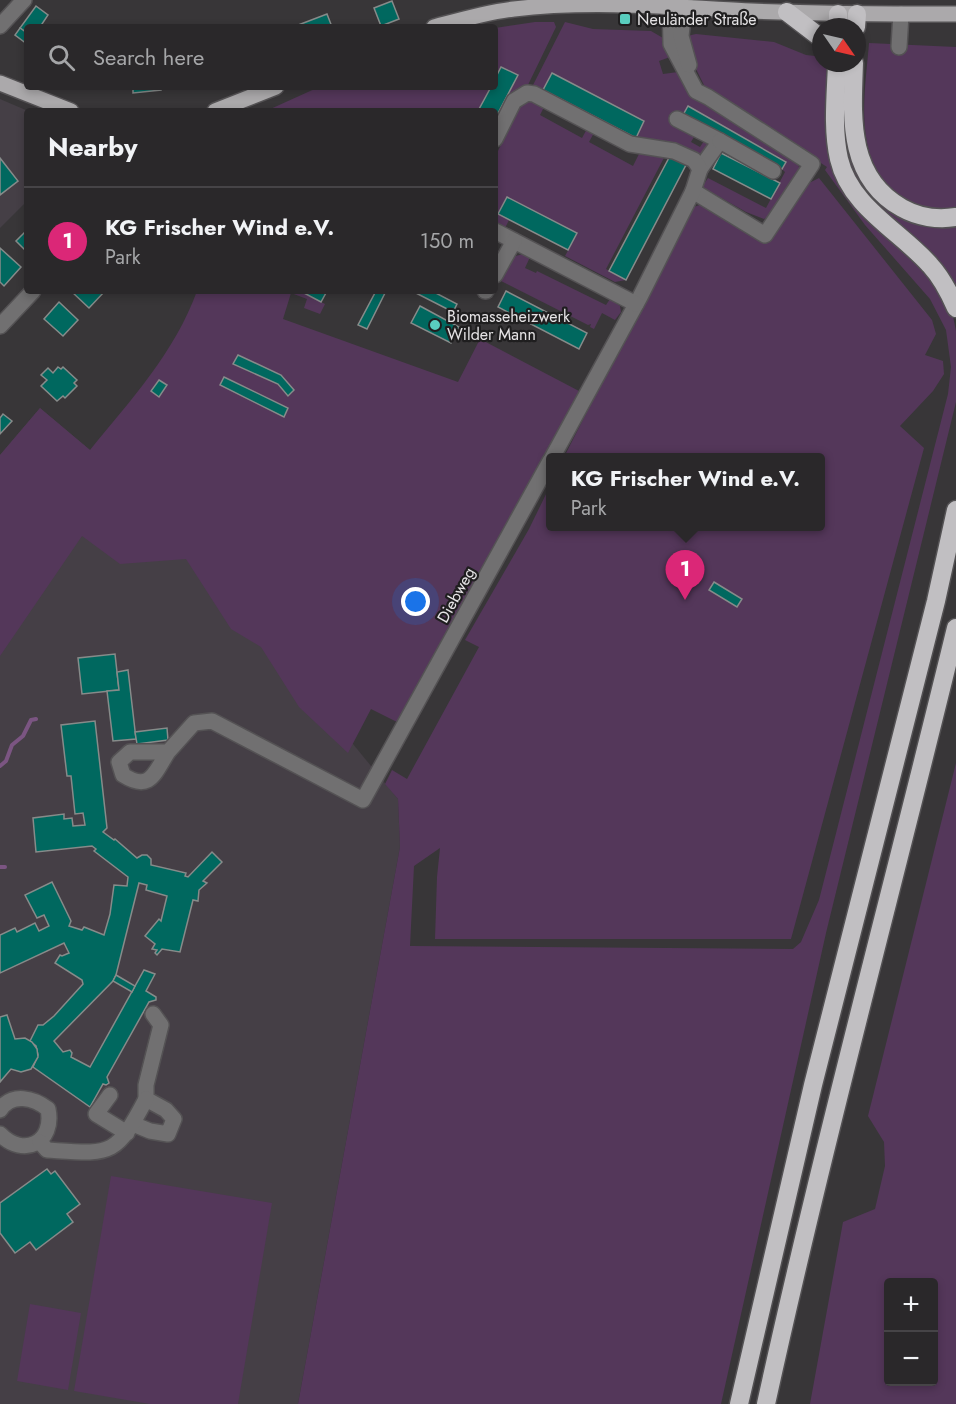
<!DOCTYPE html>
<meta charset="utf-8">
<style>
:root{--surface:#2a282a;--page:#363436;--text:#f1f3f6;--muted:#a5a6a8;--line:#464447;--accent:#db2777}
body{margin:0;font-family:Jost,sans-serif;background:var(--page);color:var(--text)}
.controls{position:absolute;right:18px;bottom:18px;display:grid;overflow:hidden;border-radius:6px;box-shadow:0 3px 9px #0003}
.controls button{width:54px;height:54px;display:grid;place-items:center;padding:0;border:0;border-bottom:2px solid var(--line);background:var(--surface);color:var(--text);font:30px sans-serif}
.compass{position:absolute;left:812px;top:18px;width:54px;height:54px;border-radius:50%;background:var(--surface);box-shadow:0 3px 9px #0003;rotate:124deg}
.you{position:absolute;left:416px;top:602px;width:21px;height:21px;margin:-15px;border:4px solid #fff;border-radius:50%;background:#1a73e8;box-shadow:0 0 0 9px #1a73e833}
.badge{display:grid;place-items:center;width:39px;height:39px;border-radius:50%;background:var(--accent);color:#fff;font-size:20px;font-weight:700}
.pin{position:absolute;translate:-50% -50px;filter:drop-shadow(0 2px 3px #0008)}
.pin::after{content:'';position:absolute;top:32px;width:21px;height:18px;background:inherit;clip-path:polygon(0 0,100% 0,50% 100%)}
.popup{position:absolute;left:546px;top:453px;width:279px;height:78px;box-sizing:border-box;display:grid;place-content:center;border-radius:6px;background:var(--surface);filter:drop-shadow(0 2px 4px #0005);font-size:20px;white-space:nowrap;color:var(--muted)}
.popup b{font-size:22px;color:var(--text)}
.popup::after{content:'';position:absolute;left:50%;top:100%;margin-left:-12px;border:12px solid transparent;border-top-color:var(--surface)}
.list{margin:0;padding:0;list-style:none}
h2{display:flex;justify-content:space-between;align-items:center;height:78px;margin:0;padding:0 24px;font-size:26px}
h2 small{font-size:20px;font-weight:400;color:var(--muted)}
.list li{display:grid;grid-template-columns:39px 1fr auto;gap:18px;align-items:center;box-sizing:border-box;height:108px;padding:0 24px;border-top:2px solid var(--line)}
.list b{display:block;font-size:22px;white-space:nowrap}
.list p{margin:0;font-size:20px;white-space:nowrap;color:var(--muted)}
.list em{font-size:20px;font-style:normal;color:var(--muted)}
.icon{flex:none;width:33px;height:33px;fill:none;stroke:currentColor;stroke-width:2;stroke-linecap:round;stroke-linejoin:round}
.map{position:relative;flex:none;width:956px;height:1404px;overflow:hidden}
.search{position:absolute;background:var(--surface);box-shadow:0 3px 9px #0003;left:24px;top:24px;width:474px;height:66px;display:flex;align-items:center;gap:15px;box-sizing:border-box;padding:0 21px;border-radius:6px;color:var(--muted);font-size:22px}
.panel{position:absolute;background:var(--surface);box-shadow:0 3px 9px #0003;left:24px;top:108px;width:474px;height:186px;border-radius:6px}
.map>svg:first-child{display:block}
.built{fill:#453f46}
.green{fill:#54375a;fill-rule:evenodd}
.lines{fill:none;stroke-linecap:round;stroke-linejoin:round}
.stream{stroke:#7b5582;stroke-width:4}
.building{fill:#00685f;stroke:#878b8a;stroke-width:1.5}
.minor-casing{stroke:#545254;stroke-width:18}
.major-casing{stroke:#545254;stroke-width:18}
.highway-casing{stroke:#545254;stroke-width:21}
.minor{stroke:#717071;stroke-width:15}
.major{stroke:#aba9ab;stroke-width:15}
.highway{stroke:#c1bfc2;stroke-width:18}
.poi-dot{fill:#59cebf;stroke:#1f1e1f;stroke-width:2}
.labels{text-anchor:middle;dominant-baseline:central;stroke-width:4.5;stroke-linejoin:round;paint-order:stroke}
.poi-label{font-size:16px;fill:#e5e3e5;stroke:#1f1e1f;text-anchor:start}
.street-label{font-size:16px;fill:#e5e3e5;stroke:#1f1e1f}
</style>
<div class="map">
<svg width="956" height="1404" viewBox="0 0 956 1404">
<rect width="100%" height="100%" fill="#383638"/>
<!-- built -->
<g class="built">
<polygon points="0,99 28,111 27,201 0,228"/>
<polygon points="40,408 90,450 353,744 398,799 400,847 298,1404 0,1404 0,455"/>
</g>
<!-- green -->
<g class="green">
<polygon points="535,22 554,22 556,27 527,87 503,105 518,76 501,67 495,79 495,28"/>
<polygon points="565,22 593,29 651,31 663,38 670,57 659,61 663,74 678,72 796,161 800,169 773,213 764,219 746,212 702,187 708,178 766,208 785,172 782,169 786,161 688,107 683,115 701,125 691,142 700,147 704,141 708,143 709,151 703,162 625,139 627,134 636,138 644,121 552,73 543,90 552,95 550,99 531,89"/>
<polygon points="696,34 774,42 806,55 815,56 821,51 821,63 831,63 835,167 939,289 953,316 956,331 956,402 826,933 721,1404 298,1404 400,847 398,799 385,784 392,770 407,779 479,647 465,640 529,529 550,486 550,526 820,526 820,458 564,457 691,208 705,203 768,242 809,183 819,178 932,320 936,334 925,355 943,361 944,374 933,391 900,426 924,448 791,939 435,939 437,877 440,848 414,866 410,946 793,949 801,942 819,900 948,394 951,367 946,330 930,299 865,225 825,170 827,167 706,89 691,59 687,36"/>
<path d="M 869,43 L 956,47 L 956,207 C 935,212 922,210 903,198 C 851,164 865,95 869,43 Z"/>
<path d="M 845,63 L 875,196 L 956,223 L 956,286 C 952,279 948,272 943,266 C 912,230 860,204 847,156 C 840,129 845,91 845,63 Z"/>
<polygon points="319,87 491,87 478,111 266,111"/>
<polygon points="530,99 546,103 540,115 582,138 588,127 595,131 589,142 633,166 642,148 667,152 606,269 626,280 615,282 565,256 577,234 509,220 505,228 495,222 495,157 520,106"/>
<polygon points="523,254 530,257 525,268 536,273 537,271 606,305 610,299 620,306 621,312 615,320 602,313 594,329 590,327 591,324 588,325 499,280 512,257"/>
<path d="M 197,291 L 306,291 L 305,294 L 325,304 L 320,314 L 304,308 L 307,299 L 291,293 L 283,319 L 458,382 L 480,339 L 579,391 L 511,517 L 397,722 L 371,709 L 348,753 L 299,707 L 261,647 L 231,629 L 186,559 L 120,564 L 82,536 L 0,656 L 0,455 L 40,408 L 90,450 C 130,401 175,352 197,291 Z"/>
<path d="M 956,763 L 956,1404 L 810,1404 L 843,1222 L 875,1209 L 885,1166 L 884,1142 L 868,1116 ZM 888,1282 L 934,1282 L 934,1382 L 888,1382 Z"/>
<polygon points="111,1176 272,1203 238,1404 150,1404 74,1391"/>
<polygon points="30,1304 81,1313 68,1390 17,1381"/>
</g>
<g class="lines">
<!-- stream -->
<g class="stream">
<polyline points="0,766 6,761 12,745 23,736 31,720 36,719"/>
<polyline points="0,867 5,867"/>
</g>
</g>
<!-- building -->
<g class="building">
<polygon points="392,1 399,19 381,26 374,8"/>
<polygon points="36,6 48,15 40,27 27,27 27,33 20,28"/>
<polygon points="327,14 332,27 293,27"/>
<polygon points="20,28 27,33 27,44 15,35"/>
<polygon points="501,67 518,75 495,119 495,111 478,111 491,87 495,87 495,79"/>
<polygon points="552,73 644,121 636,138 543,90"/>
<polygon points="133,87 161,87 161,90 133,93"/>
<polygon points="688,106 786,162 782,169 683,115"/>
<polygon points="721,153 780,183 771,199 713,169"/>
<polygon points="671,154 687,163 626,280 609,271"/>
<polygon points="0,158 18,181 0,195"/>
<polygon points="507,197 577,233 568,250 498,214"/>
<polygon points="27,230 27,252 16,241"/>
<polygon points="0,248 21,267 4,286 0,282"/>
<polygon points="71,291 105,291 89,308"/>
<polygon points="306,291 327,291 321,302 304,293"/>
<polygon points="376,291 386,291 367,329 358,325"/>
<polygon points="412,291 432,291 457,304 453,312"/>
<polygon points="506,291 587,333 579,349 498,307"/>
<polygon points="59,302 78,320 63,336 44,319"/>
<polygon points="420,306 459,327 451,343 411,323"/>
<polygon points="238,355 281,375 294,390 288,396 278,384 233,364"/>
<polygon points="58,367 61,369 63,367 77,380 74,383 77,386 65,398 63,396 57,401 41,386 47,380 41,375 48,368 53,373"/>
<polygon points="224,377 288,408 284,417 220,385"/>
<polygon points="159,380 167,385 159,397 151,391"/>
<polygon points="3,414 12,421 0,434 0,418"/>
<polygon points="714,582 742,599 737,607 709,590"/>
<polygon points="115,654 119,690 82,694 78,658"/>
<polygon points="128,670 136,739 113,741 107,691 119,690 117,672"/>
<polygon points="95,721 107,828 103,832 114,840 115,839 137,858 142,855 147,855 151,859 151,865 186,873 185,876 188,877 212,852 222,862 203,881 207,883 199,890 198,901 193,900 180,952 162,949 157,955 155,953 157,950 152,949 155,944 145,936 159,919 161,921 167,896 146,890 147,885 139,883 116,975 113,981 54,1041 63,1052 70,1050 72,1053 71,1057 90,1067 144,970 155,974 146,991 156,997 156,1000 149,1002 107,1077 109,1083 106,1085 103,1084 90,1107 33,1067 38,1055 36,1046 30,1041 38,1025 43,1025 54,1016 83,984 82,980 55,963 60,955 62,956 69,953 64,943 0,973 0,935 15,928 17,932 35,923 39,931 49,926 44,915 37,918 25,895 52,882 71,921 69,926 82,930 84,927 104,935 110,914 114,885 127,886 128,877 94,851 96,849 92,846 36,852 33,818 64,814 64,819 72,818 73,826 85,825 83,813 75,814 71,776 67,776 61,725"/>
<polygon points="167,728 168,740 137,744 135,732"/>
<polygon points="116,975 135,986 132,992 113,981"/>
<polygon points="7,1015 15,1039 25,1038 32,1042 37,1049 38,1057 31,1069 21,1072 11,1069 0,1082 0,1017"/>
<polygon points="47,1169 51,1174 55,1171 80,1204 67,1214 73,1222 36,1250 30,1242 15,1253 0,1233 0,1203"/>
</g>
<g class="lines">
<defs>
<g id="minor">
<polyline points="670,0 671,44 696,91 708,97 812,164 765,235 693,191"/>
<polyline points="685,0 681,36 689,65"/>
<polyline points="0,26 24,0"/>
<polyline points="899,47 901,14"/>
<polyline points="677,119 720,141 700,169"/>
<polyline points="495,139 514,101 527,93 534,94 630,144 674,151 694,160 700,169 693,191 640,297 552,458"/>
<polyline points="720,141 773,171"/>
<polyline points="495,231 636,304"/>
<polyline points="495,275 514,241"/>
<polyline points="485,291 486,291"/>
<polyline points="0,326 33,291"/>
<path d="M 168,752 C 154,774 150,792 123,775 L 119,762 L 130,752 L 168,752 L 194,723 L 212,721 L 363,800 L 550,461"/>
<polyline points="110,1095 96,1114 127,1133"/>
<path d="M 0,1110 C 12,1092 34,1098 48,1109 C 55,1143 23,1158 0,1134"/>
<polyline points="133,1124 150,1131 168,1134 174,1119 166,1110 146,1099 146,1085 161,1025 153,1014"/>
<path d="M 40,1142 L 47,1150 C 111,1154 115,1158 146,1099"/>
</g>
<g id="major">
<path d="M 434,27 C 460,20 487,12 514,9 C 589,0 674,7 751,11 C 819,14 887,14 956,14"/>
<polyline points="0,83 71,111"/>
<polyline points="215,111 276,87"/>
</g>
<g id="highway">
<polyline points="787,12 821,38"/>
<polyline points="838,27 838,14"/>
<polyline points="856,27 857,14"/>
<path d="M 837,63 C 836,94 832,128 839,159 C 850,207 900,231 930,265 C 942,278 949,292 956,308"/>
<path d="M 854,63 C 852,117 847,177 902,208 C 918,217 938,220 956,217"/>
<polyline points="739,1404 813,1085 936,601 956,510"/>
<path d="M 766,1404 C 823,1144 893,887 956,628"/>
</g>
</defs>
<!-- minor casing -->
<use href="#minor" class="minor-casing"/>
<!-- major casing -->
<use href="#major" class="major-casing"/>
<!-- highway casing -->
<use href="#highway" class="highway-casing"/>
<!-- minor -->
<use href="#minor" class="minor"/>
<!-- major -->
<use href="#major" class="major"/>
<!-- highway -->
<use href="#highway" class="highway"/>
</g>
<!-- markers -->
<g class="poi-dot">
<rect x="619" y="13" width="12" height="12" rx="3"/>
<circle cx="435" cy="325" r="6"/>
</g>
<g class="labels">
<!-- poi labels -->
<g class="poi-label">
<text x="637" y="19">Neuländer Straße</text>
<text x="447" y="316">Biomasseheizwerk<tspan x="447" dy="18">Wilder Mann</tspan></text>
</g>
<!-- street labels -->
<g class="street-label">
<text transform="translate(456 595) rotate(-61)">Diebweg</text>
</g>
</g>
</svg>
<div class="controls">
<button>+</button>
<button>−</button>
</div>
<svg class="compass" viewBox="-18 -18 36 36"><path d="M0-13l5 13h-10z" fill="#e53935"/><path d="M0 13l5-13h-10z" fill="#a5a6a8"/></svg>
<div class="you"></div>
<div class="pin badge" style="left:685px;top:600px">1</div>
<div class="popup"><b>KG Frischer Wind e.V.</b>Park</div>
<div class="search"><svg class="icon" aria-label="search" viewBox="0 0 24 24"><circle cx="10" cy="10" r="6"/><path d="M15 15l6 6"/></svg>Search here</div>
<section class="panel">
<h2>Nearby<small></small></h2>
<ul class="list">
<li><span class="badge">1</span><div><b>KG Frischer Wind e.V.</b><p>Park</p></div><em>150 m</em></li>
</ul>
</section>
</div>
